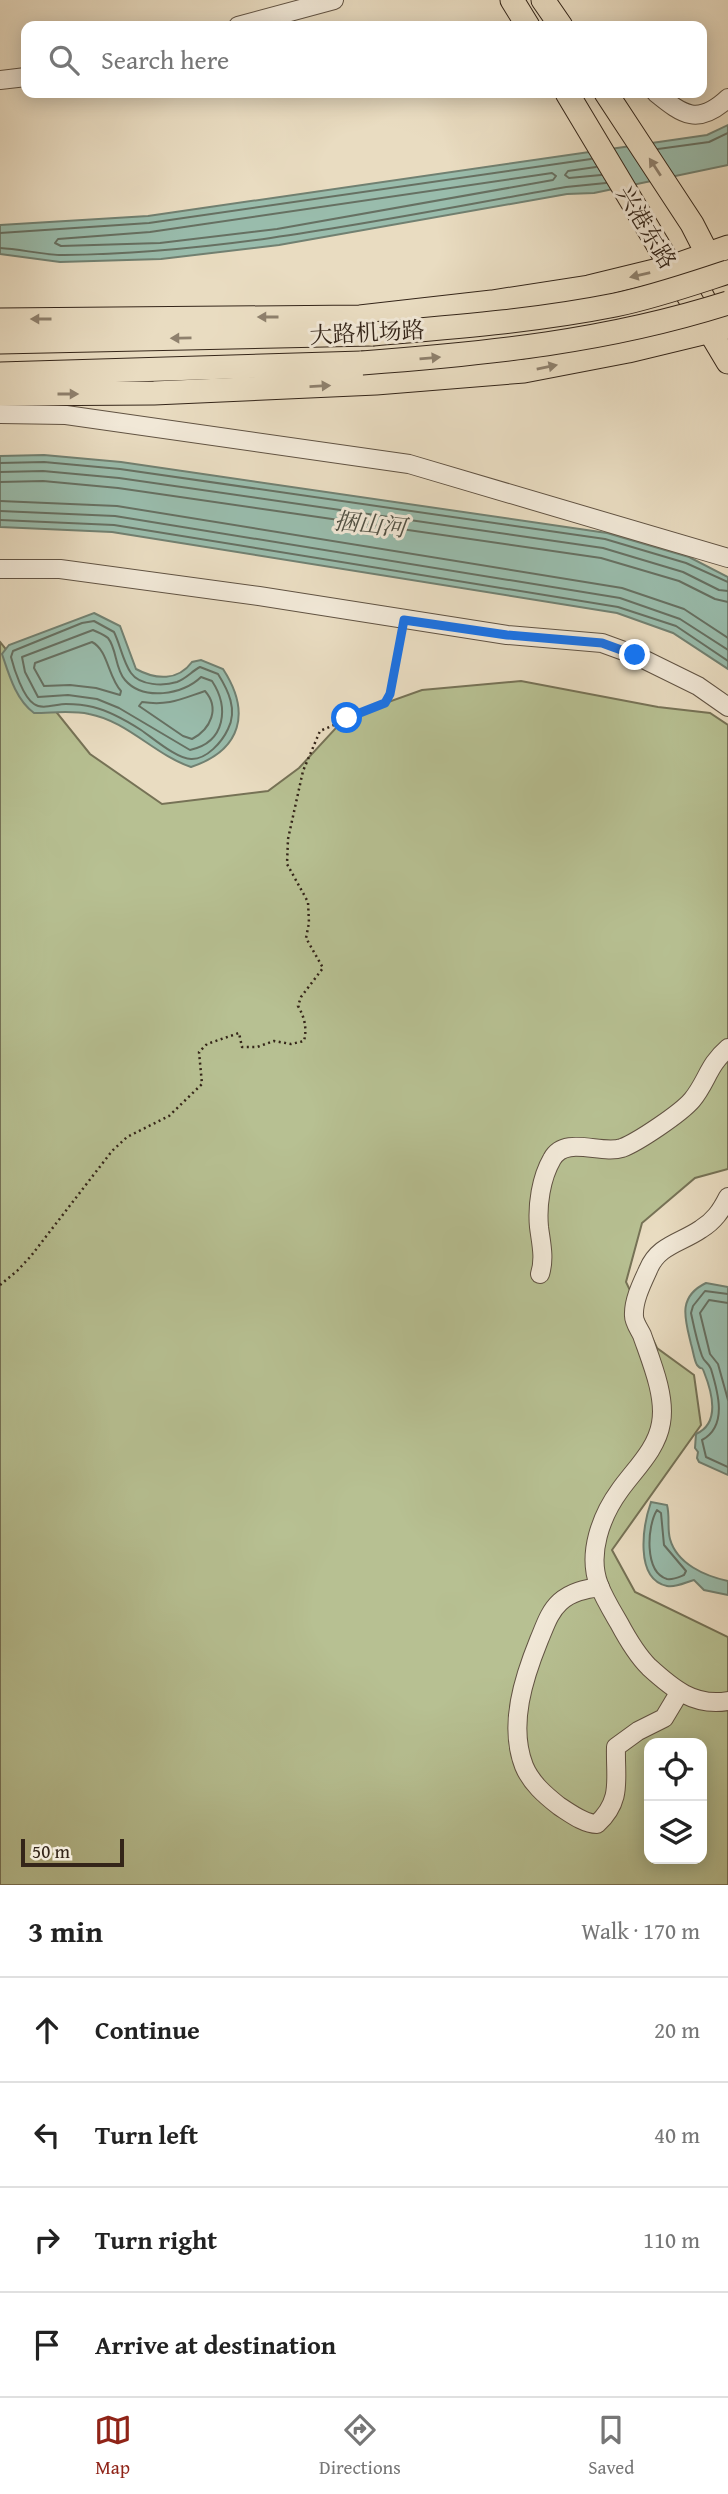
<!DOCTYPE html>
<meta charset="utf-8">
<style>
:root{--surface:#fff;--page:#f2f2f2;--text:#222;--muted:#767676;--line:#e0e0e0;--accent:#8f2418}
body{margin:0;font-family:"Gentium Book Plus","Noto Serif SC",serif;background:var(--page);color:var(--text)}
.controls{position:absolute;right:21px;bottom:21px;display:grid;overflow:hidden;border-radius:14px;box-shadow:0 4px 18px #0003}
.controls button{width:63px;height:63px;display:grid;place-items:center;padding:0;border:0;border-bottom:2px solid var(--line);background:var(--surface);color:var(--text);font:35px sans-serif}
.scale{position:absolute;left:21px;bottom:18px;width:103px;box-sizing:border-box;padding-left:7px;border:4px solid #342519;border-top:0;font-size:19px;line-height:24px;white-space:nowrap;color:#342519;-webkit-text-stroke:5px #f1e8d7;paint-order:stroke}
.stop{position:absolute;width:21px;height:21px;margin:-16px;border:5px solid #1a73e8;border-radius:50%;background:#fff}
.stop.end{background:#1a73e8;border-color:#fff;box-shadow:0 2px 7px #0008}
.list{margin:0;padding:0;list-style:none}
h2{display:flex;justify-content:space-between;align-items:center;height:91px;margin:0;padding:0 28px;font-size:30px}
h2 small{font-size:23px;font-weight:400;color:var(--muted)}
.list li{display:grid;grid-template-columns:46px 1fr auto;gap:21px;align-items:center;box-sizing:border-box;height:105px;padding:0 28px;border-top:2px solid var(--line)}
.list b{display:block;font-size:26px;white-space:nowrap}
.list em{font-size:23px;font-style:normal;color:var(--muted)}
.icon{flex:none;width:38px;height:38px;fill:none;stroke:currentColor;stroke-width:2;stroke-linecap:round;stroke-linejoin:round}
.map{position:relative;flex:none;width:728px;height:1885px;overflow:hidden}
.search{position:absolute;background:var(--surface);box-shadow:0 4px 18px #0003;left:21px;right:21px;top:21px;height:77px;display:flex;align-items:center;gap:18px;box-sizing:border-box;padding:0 24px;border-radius:14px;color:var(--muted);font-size:26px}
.sheet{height:511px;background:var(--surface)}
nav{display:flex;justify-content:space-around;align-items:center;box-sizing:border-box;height:98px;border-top:2px solid var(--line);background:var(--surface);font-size:19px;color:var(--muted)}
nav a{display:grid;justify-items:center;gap:4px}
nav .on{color:var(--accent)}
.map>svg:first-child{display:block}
.green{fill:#b7c092;stroke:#767256;stroke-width:2;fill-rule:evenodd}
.water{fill:#99bcac;stroke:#718071;stroke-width:2}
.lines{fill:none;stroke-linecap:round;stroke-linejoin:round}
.shore{stroke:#667062;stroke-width:2}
.minor-casing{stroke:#615343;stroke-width:20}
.major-casing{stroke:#342519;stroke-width:25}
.path{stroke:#342519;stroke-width:2.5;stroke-dasharray:2 3.5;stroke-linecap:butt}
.minor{stroke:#f1e8d7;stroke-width:18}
.major{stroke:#e9dcc1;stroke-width:23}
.major-bridge-casing{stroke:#342519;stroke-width:25;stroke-linecap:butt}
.major-bridge{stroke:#e9dcc1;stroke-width:23}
.oneway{fill:#8e806d}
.route{stroke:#1a73e8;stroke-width:9}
.labels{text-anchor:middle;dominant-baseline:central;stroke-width:6;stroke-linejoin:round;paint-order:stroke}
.street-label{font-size:23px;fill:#342519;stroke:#f1e8d7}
.water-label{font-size:24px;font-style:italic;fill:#525245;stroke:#f1e8d7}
</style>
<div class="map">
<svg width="728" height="1885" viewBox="0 0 728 1885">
<rect width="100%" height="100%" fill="#e9dcc1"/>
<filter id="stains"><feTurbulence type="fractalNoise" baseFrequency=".00286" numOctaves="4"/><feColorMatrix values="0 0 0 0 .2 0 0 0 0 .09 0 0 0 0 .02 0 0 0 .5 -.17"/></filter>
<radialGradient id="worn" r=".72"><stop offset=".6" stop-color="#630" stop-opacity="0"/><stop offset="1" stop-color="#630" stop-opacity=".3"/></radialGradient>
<!-- green -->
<path class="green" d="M 0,642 L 90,754 L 162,804 L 268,791 L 299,768 L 346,717 L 422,690 L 521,681 L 658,707 L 710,713 L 728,725 L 728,1169 L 695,1178 L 642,1223 L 626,1282 L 657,1348 L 694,1375 L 701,1425 L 612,1550 L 635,1592 L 728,1637 L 728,1885 L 0,1885 ZM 649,1743 L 702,1743 L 702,1859 L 649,1859 Z"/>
<!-- water -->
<g class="water">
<polygon points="728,125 728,165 594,193 567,194 279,245 161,259 60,262 0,254 0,225 148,216 707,135"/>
<polygon points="44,455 121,462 607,533 689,557 728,577 728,669 673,633 617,613 112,532 0,527 0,456"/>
<path d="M 94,613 L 120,626 L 136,669 C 156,680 178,681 192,662 L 201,660 L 223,669 C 251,712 242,750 191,767 C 155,755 127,721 89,714 C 71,710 53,713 34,713 C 16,700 9,675 2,654 L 9,645 Z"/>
<path d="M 706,1283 L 728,1287 L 728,1475 L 699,1462 L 697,1458 L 698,1452 L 695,1448 L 696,1434 C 721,1423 712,1392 704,1372 C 701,1364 703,1372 697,1365 C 694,1360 693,1350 691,1344 C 685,1319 677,1297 706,1283 Z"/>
<path d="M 651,1502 L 667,1505 C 670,1516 667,1528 670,1539 C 677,1564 705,1576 728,1581 L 728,1595 L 704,1590 L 694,1580 C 686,1582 676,1588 667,1586 C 634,1579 643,1525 651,1502 Z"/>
</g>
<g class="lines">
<!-- shore -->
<g class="shore">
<polyline points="658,149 709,142 728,133"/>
<polyline points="596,167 568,171 565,175 569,178 601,175"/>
<polygon points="552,173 556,176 553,180 277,229 160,243 61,246 55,243 58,239 150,232"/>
<polyline points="0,233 149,223 591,159"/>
<path d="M 0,248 C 21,249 42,255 64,255 C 233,253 400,216 566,187 L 606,183"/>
<polyline points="0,463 44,462 120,469 605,539 686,563 728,582"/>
<polyline points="0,472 43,471 119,478 603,548 683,572 719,590 728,591"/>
<polyline points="0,482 43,481 118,488 601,558 679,581 715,599 728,602"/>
<polyline points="0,501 117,506 622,588 684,609 728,638"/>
<polyline points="0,511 115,516 620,598 680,619 728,650"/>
<polyline points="0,520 114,525 618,607 676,626 728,661"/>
<path d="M 94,621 L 114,632 C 120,644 123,662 131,673 C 140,686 164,686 177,682 C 187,678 192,671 200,667 L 218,674 C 228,690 238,710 228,729 C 222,742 207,759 192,759 C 178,760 153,738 141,730 C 127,721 109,711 93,707 C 85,705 74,704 66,704 C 56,704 42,710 34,704 C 23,697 14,669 11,657 L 13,651 L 82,623 Z"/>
<path d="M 93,630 C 97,632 105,635 108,638 C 117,649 115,669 125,680 C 143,701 183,695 201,677 L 212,681 C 229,707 226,742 190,750 L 119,708 L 97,699 L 68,695 L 38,697 L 25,672 L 22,657 Z"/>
<path d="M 92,642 C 108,650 108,677 121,691 L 120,695 L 96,688 L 70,685 L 44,686 L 34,668 L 35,663 Z"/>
<path d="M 205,691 C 220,708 211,729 192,739 L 183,736 L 139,706 L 142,702 C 169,706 181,699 205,691 Z"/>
<path d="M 728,1294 L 705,1291 L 693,1306 L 691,1313 C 694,1327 697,1342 702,1356 C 704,1362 709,1363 711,1369 C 718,1392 728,1426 702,1440 L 706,1457 L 728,1467"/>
<polyline points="728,1303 709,1300 700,1313 710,1354 718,1364 728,1400"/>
<path d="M 657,1510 L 661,1513 L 664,1545 L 686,1571 L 684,1575 C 679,1577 673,1580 667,1579 C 644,1572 647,1526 657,1510 Z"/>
</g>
<defs>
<g id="minor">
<polyline points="238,26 334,0"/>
<polyline points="0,80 26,77"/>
<path d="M 656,93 C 683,115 698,126 728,98"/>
<polyline points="0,414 66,415 409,464 728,558"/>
<polyline points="0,569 60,569 259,596 507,635 602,643 635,655 698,686 728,707"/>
<path d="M 728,1197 C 721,1211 714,1221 701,1229 C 681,1243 658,1245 648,1270 C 642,1283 633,1301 634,1316 C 634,1322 639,1329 642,1335 C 651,1361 666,1396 661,1423 C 657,1449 635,1469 620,1490 C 601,1516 587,1554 599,1585 C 604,1598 612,1611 619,1623 C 627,1638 637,1655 649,1667 C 672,1688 694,1707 728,1701"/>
<path d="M 540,1274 C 545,1258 541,1243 539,1227 C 537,1205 541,1178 552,1159 C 565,1135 601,1155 622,1148 C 638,1142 681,1113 692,1100 C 707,1082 708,1065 728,1048"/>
<path d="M 600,1587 C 585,1589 571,1592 560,1602 C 549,1612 545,1626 539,1640 C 524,1677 508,1725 524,1766 C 531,1783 545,1795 559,1806 C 570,1813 584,1824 597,1824 C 623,1800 615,1779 616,1747 L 638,1731 L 664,1718 L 679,1693"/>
</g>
<g id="major">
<polyline points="512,0 528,26"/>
<polyline points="543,0 561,26"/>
<polyline points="567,93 728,362"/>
<polyline points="606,93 692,224 728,294"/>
<polyline points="0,320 360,317 492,302 589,287 671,267 728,247"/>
<polyline points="0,342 372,334"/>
<polyline points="0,374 362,363"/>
<polyline points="0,394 154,393 376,383 524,371 628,351 728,327"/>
</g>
</defs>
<!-- minor casing -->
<use href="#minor" class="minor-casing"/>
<!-- major casing -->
<use href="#major" class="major-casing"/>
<!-- path -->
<path class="path" d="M 0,1285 L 17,1271 L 31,1256 L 112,1151 L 127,1137 L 169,1116 L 202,1084 L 199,1052 L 207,1044 L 239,1033 L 242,1047 L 257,1047 L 274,1041 L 291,1044 L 304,1041 C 307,1029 305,1018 298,1006 L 301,997 L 323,968 L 306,938 L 309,923 L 308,902 L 287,864 L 288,839 L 303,771 L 320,731 L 385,703 L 390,694 L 402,632"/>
<!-- minor -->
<use href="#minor" class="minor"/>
<!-- major -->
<use href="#major" class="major"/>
<defs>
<g id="major-bridge">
<path d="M 372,334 C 454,327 535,321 615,305 C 654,297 691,284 728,272"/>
<path d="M 362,363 C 490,353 605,342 728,303"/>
</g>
</defs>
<!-- major-bridge casing -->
<use href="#major-bridge" class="major-bridge-casing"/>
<!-- major-bridge -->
<use href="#major-bridge" class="major-bridge"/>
</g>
<!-- one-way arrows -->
<defs><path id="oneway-solid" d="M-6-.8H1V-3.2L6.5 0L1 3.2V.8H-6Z" transform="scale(1.75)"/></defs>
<g class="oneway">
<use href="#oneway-solid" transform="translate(655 167) rotate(-123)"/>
<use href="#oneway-solid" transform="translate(640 275) rotate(167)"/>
<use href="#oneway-solid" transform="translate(268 317) rotate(180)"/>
<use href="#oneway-solid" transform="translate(41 319) rotate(180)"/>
<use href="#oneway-solid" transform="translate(181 338) rotate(179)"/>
<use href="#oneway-solid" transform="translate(430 358) rotate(-5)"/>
<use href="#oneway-solid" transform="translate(547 367) rotate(-11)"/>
<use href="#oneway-solid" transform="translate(320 386) rotate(-3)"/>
<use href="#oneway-solid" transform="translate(68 394)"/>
</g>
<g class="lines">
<!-- route -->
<polyline class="route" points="347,718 385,703 390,694 404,620 507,635 602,643 635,655"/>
</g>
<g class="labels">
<!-- street labels -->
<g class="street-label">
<text transform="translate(647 227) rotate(59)">兴港东路</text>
<text transform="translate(367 332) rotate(-3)">大路机场路</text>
</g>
<!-- water labels -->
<g class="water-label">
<text transform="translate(370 524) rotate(6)">捆山河</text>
</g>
</g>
<rect width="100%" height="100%" filter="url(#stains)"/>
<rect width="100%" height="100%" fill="url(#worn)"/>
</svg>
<div class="controls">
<button><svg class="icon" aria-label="locate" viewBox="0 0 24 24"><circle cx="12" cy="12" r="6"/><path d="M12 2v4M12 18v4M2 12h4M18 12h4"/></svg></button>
<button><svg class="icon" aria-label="layers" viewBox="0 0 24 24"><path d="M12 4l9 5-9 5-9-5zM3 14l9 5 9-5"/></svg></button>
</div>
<div class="scale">50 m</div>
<div class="stop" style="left:347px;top:718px"></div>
<div class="stop end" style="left:635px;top:655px"></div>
<div class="search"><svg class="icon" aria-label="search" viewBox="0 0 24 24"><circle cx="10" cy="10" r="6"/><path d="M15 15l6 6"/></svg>Search here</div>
</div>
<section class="sheet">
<h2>3 min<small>Walk · 170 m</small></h2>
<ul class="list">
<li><svg class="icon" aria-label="ahead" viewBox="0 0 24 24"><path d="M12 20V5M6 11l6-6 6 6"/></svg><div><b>Continue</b></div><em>20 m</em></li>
<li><svg class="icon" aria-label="left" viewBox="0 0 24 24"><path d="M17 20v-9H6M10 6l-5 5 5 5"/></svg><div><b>Turn left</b></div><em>40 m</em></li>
<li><svg class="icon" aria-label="right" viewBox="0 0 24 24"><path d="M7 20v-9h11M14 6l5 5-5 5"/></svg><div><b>Turn right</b></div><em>110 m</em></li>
<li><svg class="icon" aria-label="arrive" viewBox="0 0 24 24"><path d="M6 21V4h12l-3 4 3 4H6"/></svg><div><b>Arrive at destination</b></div></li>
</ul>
</section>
<nav>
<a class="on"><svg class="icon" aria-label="map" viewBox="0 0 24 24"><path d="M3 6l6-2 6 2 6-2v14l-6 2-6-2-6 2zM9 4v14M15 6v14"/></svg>Map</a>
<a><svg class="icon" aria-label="directions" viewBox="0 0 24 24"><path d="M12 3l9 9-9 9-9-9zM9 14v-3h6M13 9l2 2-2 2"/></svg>Directions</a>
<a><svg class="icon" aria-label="saved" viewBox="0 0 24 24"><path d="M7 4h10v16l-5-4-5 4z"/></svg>Saved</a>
</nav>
